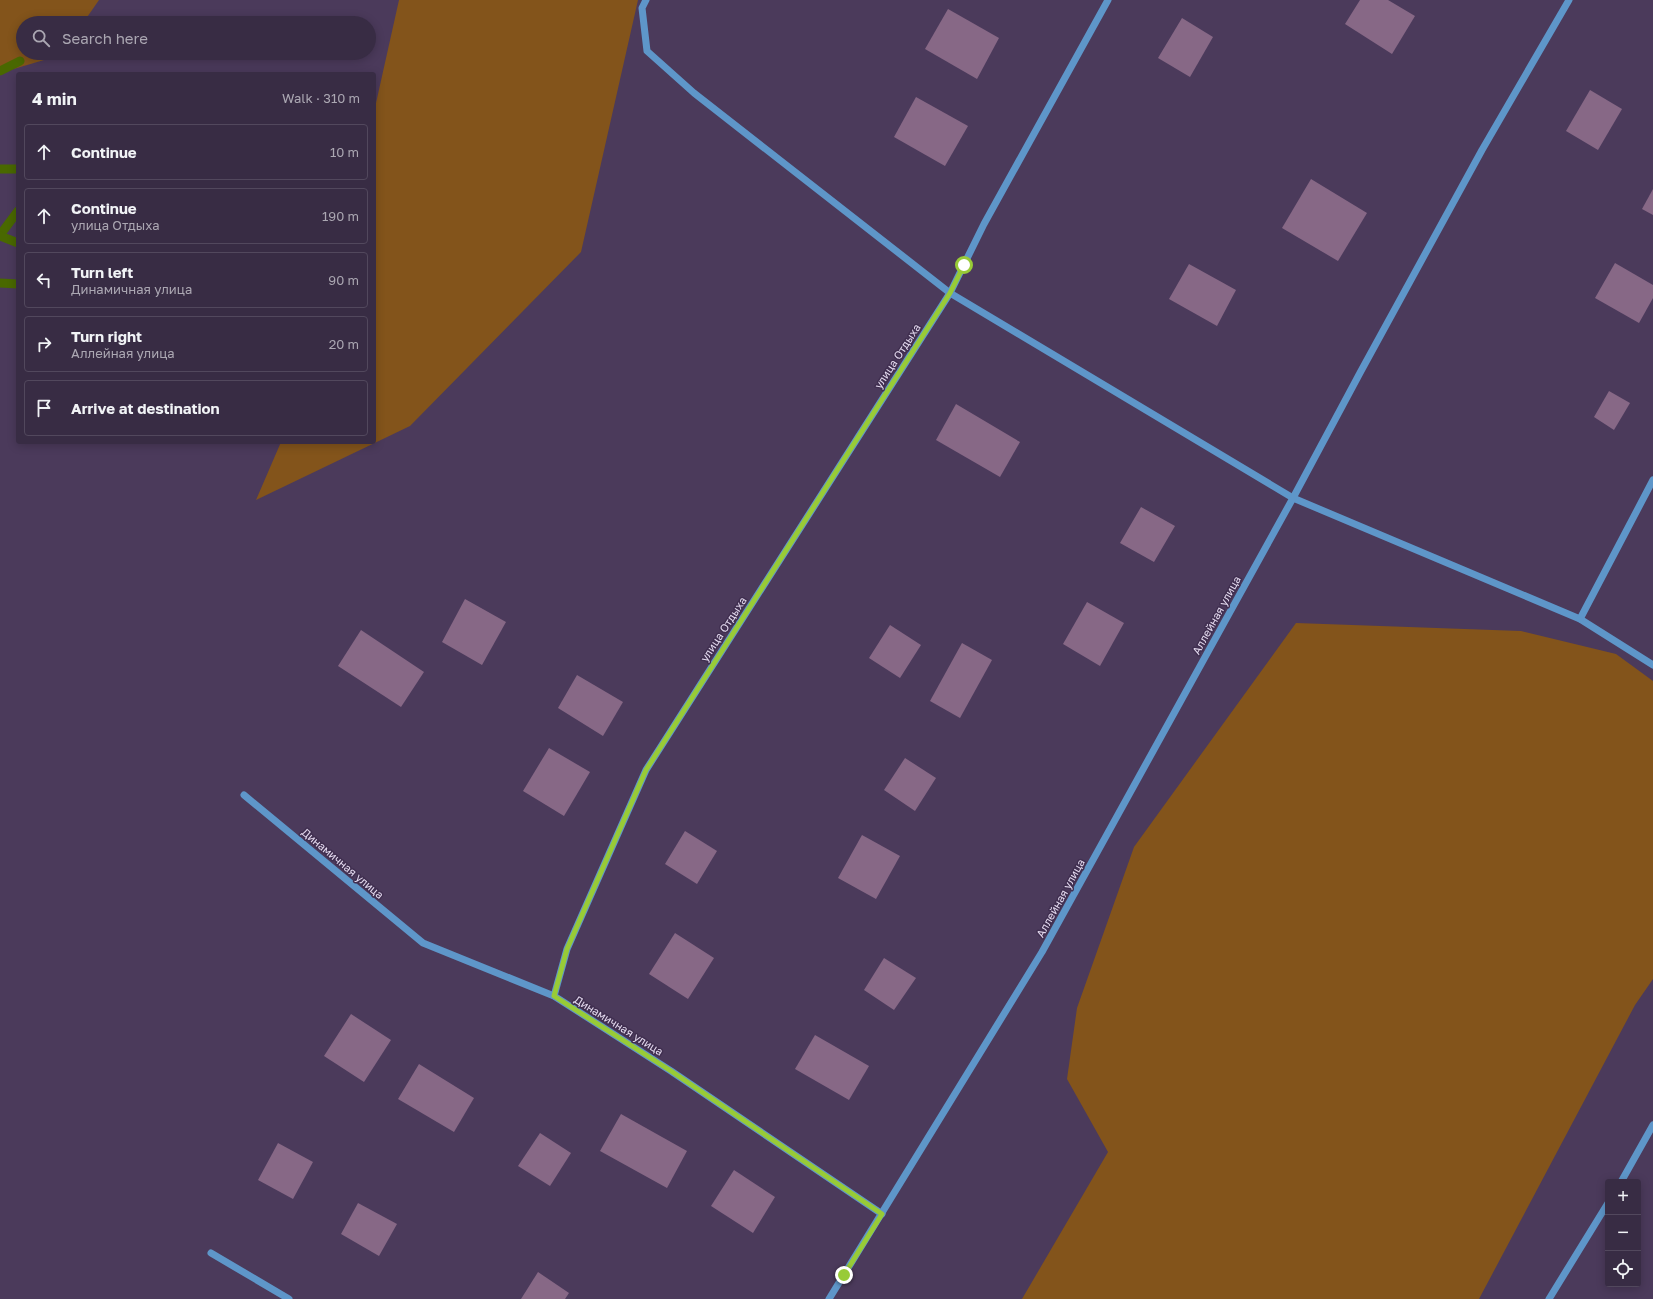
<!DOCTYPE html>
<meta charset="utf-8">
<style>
:root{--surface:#382c44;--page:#3f344b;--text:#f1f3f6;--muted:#aba7b2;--line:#52485d}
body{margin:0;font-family:"Golos Text",sans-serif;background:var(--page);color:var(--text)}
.controls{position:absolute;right:12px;bottom:12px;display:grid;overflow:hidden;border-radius:4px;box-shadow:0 2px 10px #0003}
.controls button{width:36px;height:36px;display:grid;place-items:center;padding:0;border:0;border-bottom:1px solid var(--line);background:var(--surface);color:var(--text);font:20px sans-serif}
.stop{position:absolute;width:12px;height:12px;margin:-9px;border:3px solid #98cb37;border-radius:50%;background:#fff}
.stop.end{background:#98cb37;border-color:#fff;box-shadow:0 1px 4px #0008}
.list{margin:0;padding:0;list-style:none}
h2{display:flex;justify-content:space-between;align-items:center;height:52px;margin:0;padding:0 16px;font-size:17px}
h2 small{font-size:13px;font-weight:400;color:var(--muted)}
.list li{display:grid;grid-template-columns:26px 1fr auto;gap:12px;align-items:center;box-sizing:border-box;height:56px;margin:0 8px 8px;padding:0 8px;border:1px solid var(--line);border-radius:4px}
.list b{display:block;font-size:15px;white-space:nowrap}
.list p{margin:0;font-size:13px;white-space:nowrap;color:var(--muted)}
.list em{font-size:13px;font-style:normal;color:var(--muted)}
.icon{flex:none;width:22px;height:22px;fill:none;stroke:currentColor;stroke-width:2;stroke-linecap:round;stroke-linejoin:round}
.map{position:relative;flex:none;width:1653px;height:1299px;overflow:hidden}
.search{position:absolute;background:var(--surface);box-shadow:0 2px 10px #0003;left:16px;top:16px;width:360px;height:44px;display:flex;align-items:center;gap:10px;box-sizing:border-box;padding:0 14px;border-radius:22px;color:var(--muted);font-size:15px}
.panel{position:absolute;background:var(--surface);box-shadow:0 2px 10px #0003;left:16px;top:72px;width:360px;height:372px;border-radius:4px}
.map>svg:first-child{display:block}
.green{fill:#83541b}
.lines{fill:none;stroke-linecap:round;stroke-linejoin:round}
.stream{stroke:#496800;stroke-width:9}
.building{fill:#876886}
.minor{stroke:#5e96c9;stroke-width:7}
.route{stroke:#98cb37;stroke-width:5}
.labels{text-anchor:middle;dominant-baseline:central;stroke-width:3;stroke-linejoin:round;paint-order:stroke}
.street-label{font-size:11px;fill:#e5dbf0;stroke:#402f50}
</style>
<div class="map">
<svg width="1653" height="1299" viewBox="0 0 1653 1299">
<rect width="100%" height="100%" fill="#4b3a5b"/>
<!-- green -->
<g class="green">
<polygon points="0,0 99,0 83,23 23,23 23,53 63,53 61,55 0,73"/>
<polygon points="399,0 638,0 581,252 410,426 256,500 281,442 374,442 374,112"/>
<polygon points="1296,623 1521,631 1616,654 1653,681 1653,979 1635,1005 1479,1299 1022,1299 1108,1152 1067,1079 1077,1008 1134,847"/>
</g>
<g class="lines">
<!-- stream -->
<g class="stream">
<polyline points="0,71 20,61"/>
<polyline points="0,169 18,169"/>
<polyline points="0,235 18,211"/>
<polyline points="0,236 18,243"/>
<polyline points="0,283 18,284"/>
</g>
</g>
<!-- building -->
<g class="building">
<polygon points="1360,0 1388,0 1415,16 1392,54 1345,24"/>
<polygon points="948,9 999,38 977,79 925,49"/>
<polygon points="1182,18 1213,37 1190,77 1158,58"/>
<polygon points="1590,90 1622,109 1598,150 1566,131"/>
<polygon points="916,97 968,126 945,166 894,137"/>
<polygon points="1311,179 1367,213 1338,261 1282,228"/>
<polygon points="1653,189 1653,215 1642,209"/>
<polygon points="1615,263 1653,285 1653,298 1639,323 1595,298"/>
<polygon points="1189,264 1236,290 1217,326 1169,299"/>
<polygon points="1609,391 1630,403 1614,430 1594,417"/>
<polygon points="956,404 1020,442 1000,477 936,440"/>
<polygon points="1141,507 1175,526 1154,562 1120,543"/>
<polygon points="465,599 506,622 482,665 442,642"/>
<polygon points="1087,602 1124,623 1100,666 1063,644"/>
<polygon points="890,625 921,645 900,678 869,658"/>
<polygon points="361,630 424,672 401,707 338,666"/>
<polygon points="962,643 992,660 960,718 930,701"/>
<polygon points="577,675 623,702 603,736 558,708"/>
<polygon points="549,748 590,772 564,816 523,791"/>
<polygon points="905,758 936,778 915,811 884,790"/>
<polygon points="685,831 717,851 697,884 665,864"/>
<polygon points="862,835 900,856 876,899 838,878"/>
<polygon points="675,933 714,958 688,999 649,974"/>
<polygon points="884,958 916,978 894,1010 864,990"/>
<polygon points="351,1014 391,1040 364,1082 324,1056"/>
<polygon points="815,1035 869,1066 849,1100 795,1069"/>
<polygon points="419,1064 474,1098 454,1132 398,1099"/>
<polygon points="621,1114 687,1151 667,1188 600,1151"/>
<polygon points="540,1133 571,1153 550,1186 518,1166"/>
<polygon points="278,1143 313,1162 293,1199 258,1180"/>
<polygon points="734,1170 775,1197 753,1233 711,1206"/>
<polygon points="358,1203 397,1224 379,1256 341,1234"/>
<polygon points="538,1272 569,1293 565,1299 521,1299"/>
</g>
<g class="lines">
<!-- minor -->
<g class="minor">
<polyline points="646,0 642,8 647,51 694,93 950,293 1293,498 1580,619 1653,665"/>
<polyline points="1580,619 1653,480"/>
<polyline points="244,795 423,943 554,996 671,1071 882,1214"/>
<polyline points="554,996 567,949 646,770 950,293 984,224 1108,0"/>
<polyline points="1621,1182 1653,1125"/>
<polyline points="211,1253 289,1299"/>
<polyline points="829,1299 1042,952 1293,498 1361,371 1482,150 1569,0"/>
<polyline points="1549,1299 1608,1203"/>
</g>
</g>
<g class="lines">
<!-- route -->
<polyline class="route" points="844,1275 882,1214 671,1071 554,996 567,949 646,770 950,293 964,265"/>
</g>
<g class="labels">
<!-- street labels -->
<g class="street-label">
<text transform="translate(897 356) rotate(-57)">улица Отдыха</text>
<text transform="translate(1216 615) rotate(-61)">Аллейная улица</text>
<text transform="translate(723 629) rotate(-57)">улица Отдыха</text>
<text transform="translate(343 863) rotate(40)">Динамичная улица</text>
<text transform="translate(1060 898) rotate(-61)">Аллейная улица</text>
<text transform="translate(619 1025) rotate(32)">Динамичная улица</text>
</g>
</g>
</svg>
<div class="controls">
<button>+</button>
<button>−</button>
<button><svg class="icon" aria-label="locate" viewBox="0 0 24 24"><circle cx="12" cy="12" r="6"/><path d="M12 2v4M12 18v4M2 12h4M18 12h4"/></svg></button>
</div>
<div class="stop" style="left:964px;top:265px"></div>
<div class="stop end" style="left:844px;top:1275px"></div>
<div class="search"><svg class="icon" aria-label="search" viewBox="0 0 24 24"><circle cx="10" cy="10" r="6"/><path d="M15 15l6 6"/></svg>Search here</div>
<section class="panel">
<h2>4 min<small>Walk · 310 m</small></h2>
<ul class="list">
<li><svg class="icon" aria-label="ahead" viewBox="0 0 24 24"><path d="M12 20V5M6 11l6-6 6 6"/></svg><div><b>Continue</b></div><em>10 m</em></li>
<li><svg class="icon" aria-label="ahead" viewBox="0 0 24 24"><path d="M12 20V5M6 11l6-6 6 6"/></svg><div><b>Continue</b><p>улица Отдыха</p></div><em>190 m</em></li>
<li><svg class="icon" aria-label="left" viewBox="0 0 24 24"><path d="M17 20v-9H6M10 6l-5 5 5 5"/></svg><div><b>Turn left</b><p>Динамичная улица</p></div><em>90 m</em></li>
<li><svg class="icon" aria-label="right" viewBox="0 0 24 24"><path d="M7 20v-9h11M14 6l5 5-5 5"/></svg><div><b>Turn right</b><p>Аллейная улица</p></div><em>20 m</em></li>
<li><svg class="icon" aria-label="arrive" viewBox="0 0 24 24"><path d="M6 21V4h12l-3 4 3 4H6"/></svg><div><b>Arrive at destination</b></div></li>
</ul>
</section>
</div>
